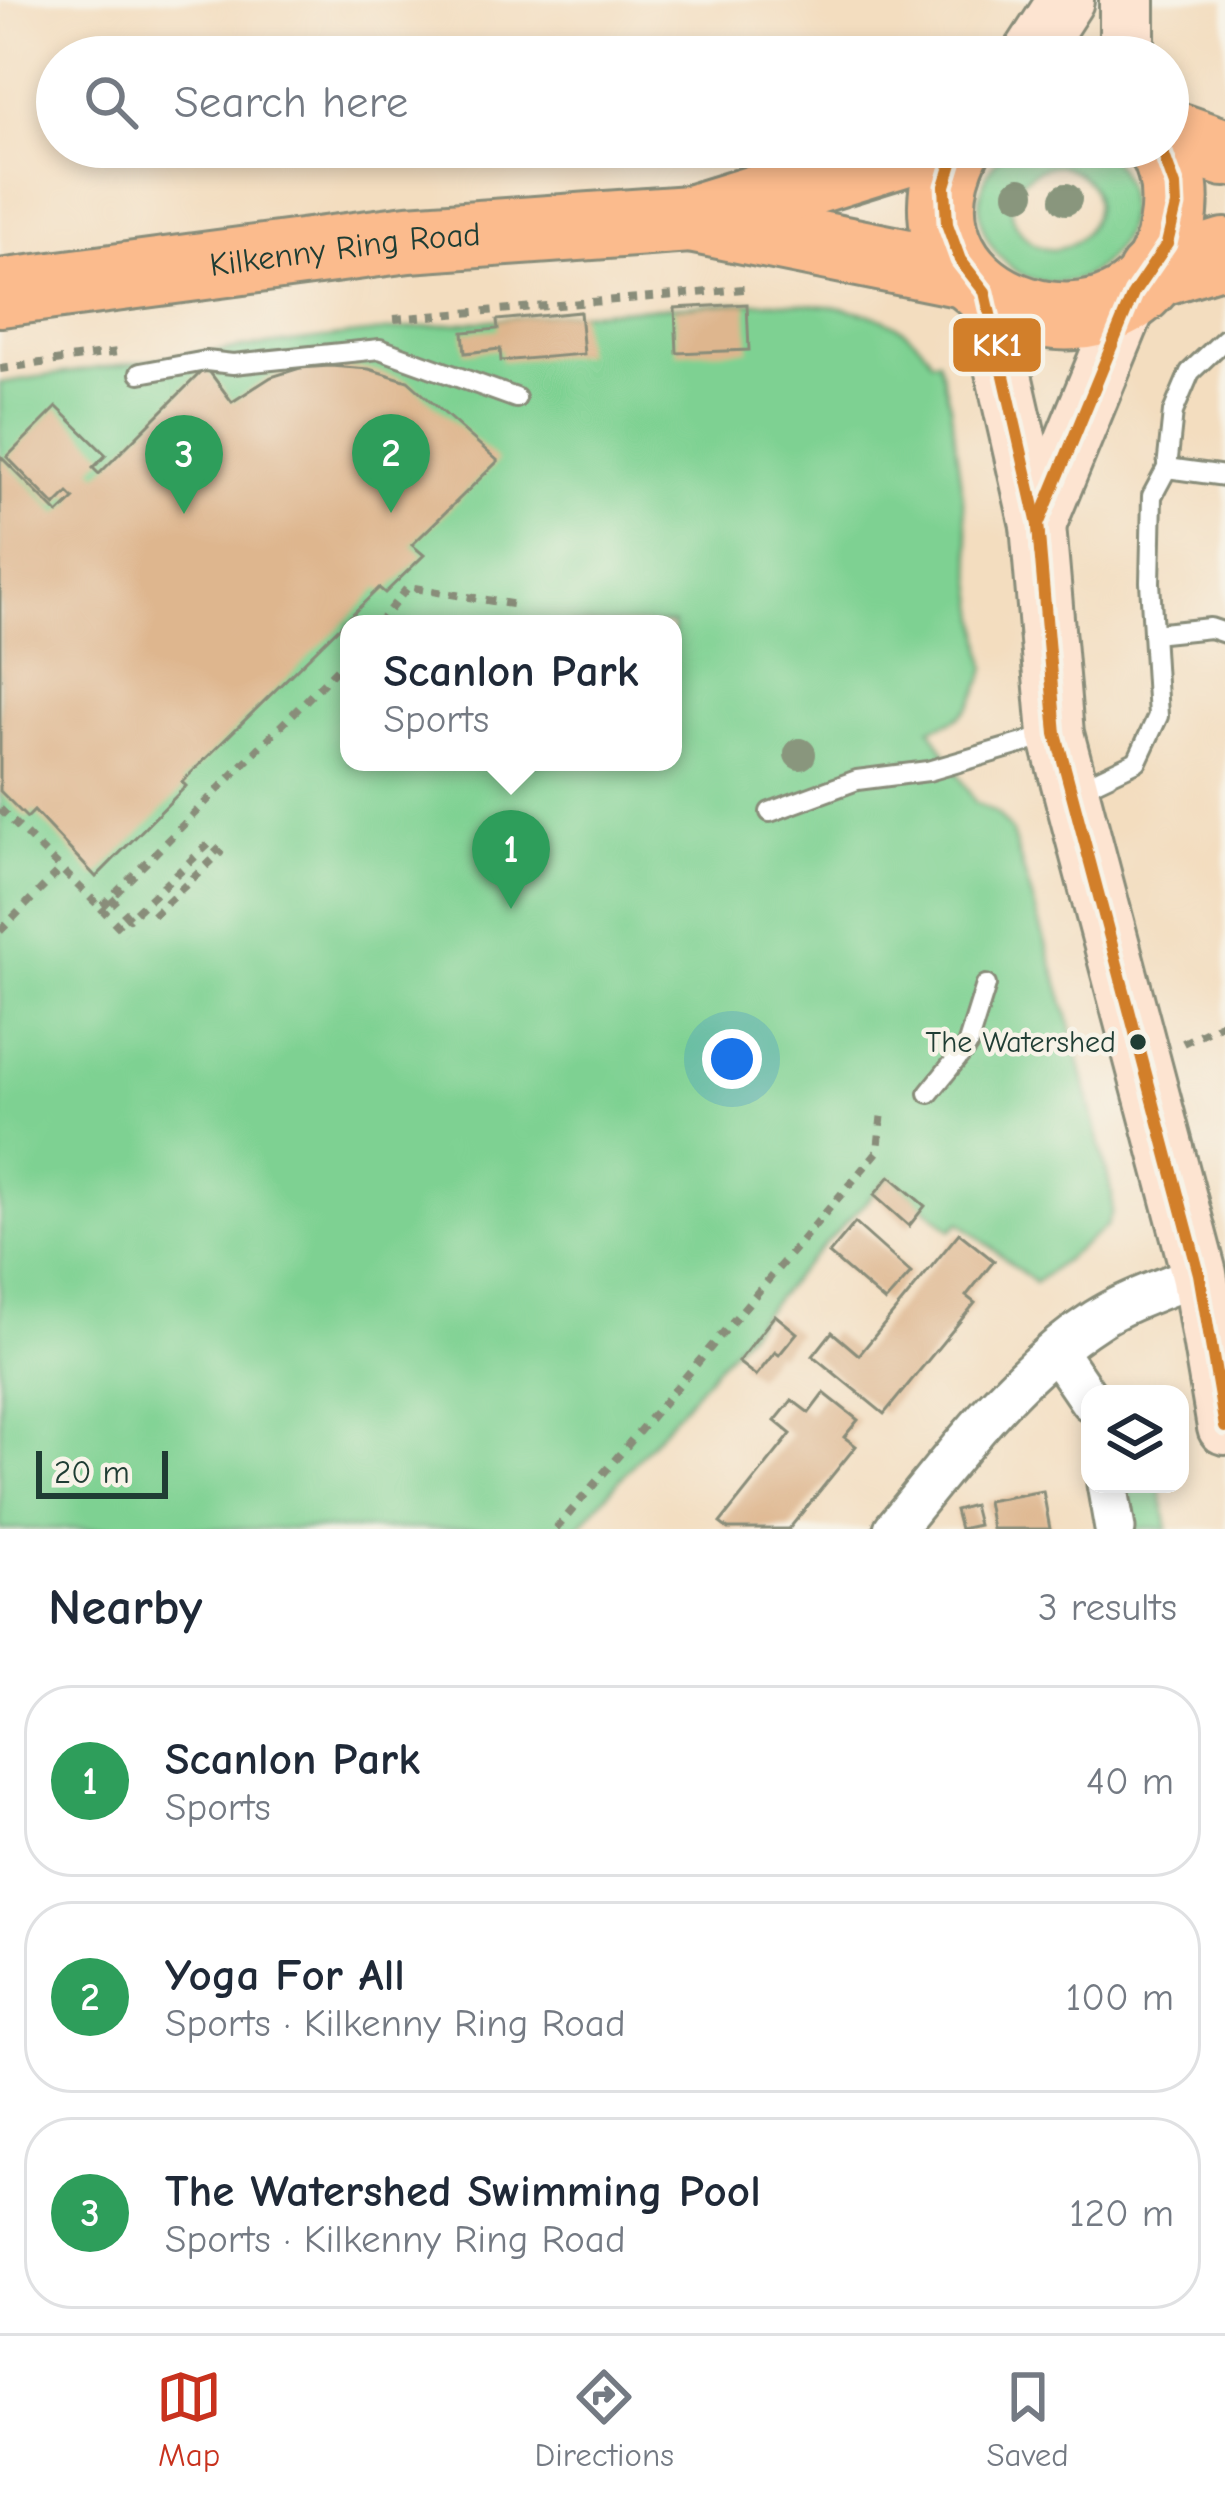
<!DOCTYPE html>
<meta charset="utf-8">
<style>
:root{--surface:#fff;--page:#f2f2f3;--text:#1f2937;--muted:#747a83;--line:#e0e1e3;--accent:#c8321e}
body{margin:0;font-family:"Comic Neue",sans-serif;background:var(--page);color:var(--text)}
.controls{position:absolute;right:36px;bottom:36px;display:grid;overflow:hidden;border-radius:24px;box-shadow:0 6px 18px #0003}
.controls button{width:108px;height:108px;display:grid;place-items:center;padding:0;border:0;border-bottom:3px solid var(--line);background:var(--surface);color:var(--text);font:60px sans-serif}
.scale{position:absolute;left:36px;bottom:30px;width:132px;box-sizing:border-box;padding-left:12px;border:6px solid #1f3d34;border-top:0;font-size:33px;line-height:42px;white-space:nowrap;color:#1f3d34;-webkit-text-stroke:9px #f7f3e8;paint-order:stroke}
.you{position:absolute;left:732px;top:1059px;width:42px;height:42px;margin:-30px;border:9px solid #fff;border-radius:50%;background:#1a73e8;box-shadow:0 0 0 18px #1a73e833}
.badge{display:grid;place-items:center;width:78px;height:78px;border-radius:50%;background:var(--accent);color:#fff;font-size:39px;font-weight:700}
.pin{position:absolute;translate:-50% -99px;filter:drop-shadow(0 3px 6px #0008)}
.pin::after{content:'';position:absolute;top:63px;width:42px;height:36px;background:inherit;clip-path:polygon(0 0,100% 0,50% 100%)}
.popup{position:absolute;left:340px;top:615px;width:342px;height:156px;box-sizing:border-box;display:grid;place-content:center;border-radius:24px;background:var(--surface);filter:drop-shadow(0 3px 9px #0005);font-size:39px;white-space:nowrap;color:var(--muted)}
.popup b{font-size:45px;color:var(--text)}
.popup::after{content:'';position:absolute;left:50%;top:100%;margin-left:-24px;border:24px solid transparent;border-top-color:var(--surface)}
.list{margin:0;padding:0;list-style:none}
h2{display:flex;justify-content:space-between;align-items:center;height:156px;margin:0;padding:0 48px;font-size:51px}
h2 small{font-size:39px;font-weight:400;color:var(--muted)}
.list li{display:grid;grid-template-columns:78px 1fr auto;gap:36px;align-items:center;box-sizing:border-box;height:192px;margin:0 24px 24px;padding:0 24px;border:3px solid var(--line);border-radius:48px}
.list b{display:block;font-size:45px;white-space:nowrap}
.list p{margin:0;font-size:39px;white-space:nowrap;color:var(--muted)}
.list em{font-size:39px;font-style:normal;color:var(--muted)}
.icon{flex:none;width:66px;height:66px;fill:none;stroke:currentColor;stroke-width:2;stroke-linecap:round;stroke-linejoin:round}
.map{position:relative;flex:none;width:1225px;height:1529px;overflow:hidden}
.search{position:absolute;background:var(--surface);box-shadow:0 6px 18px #0003;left:36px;right:36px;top:36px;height:132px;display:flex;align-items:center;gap:30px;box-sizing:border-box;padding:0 42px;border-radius:66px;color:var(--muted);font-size:45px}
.sheet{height:804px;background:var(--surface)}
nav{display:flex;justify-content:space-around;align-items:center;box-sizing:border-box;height:168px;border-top:3px solid var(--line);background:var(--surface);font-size:33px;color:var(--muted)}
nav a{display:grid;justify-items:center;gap:6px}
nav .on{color:var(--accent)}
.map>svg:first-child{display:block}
.green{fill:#7ed192;stroke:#4e8763;stroke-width:3;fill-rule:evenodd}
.building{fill:#deb68e}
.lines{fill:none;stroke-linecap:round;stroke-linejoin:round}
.lane-casing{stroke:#898d7a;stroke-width:24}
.street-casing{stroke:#898d7a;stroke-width:45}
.secondary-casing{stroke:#898d7a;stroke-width:60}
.highway-casing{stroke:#898d7a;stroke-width:72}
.path{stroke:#898d7a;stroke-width:8;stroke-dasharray:9 9;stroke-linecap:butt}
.lane{stroke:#fff;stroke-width:18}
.street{stroke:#fff;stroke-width:39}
.secondary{stroke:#fde4d1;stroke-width:54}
.highway{stroke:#fbbb8d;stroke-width:66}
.bus-1-casing{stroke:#f7f3e8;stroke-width:21}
.bus-1{stroke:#d27f2a;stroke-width:12}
.tree{fill:#89967d}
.bus-dot{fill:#1f3d34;stroke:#f7f3e8;stroke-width:4.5}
.labels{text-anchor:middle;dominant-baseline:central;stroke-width:9;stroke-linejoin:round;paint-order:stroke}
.bus-label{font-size:30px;fill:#1f3d34;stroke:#f7f3e8;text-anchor:end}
.street-label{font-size:33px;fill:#1f3d34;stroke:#f7f3e8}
.line-badge{stroke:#f7f3e8;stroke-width:4.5}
.badge-label{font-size:33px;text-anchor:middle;font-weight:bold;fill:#fff}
</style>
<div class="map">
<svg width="1225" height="1529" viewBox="0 0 1225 1529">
<rect width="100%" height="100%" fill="#f7f3e8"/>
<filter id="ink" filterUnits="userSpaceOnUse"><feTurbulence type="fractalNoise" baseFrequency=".00833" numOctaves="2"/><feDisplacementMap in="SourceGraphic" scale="24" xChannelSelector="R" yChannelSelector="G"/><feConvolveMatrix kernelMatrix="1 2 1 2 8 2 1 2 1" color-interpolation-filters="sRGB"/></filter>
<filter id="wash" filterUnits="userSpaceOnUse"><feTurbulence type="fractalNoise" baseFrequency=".004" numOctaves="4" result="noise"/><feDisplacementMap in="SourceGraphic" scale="48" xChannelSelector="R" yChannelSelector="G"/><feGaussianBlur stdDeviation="2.7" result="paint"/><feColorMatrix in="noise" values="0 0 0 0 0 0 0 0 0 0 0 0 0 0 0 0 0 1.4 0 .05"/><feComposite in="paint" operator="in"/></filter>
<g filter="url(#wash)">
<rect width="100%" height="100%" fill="#f3ddbf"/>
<!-- green -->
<g class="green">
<path d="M 1009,147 L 1098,147 C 1119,162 1129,186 1128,212 C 1127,231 1119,247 1105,261 C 1036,330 927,220 1009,147 ZM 1058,165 C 1143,188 1063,293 1019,229 C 997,198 1026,167 1058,165 Z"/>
<path d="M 774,302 C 830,306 901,306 932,361 L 938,359 L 950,405 L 986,669 C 973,706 968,719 930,728 L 975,802 L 997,814 L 1011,830 L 1068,1016 L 1112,1194 L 1112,1212 L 1107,1226 L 1035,1283 L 960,1222 L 951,1230 L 890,1177 L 808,1261 L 577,1529 L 0,1529 L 0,383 C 256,343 516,311 774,302 ZM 349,624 L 673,624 L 673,762 L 349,762 Z"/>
<polygon points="1127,1484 1159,1484 1168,1529 1135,1529"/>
</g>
<g id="blocks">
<!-- building -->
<g class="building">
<polygon points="747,304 749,350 677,353 675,308"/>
<polygon points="580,312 584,354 501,361 500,349 465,353 463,332 498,329 497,320"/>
<polygon points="330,366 369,369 408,381 498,461 412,545 424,555 385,593 379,588 182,782 186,786 96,877 34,811 27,818 0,791 0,456 58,514 74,499 68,493 55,506 7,457 57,407 106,455 93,468 99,474 206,367 232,402 271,377 300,368"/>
<polygon points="890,1176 925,1206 909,1226 874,1195"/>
<polygon points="855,1223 911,1273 885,1302 829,1254"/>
<polygon points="959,1233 994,1261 966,1296 975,1303 884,1414 813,1356 832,1332 859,1355"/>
<polygon points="775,1315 797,1333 779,1355 775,1352 756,1376 738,1362"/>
<polygon points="824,1393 858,1420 844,1437 856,1446 789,1529 728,1529 720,1523 791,1434 775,1421 792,1400 809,1413"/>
<polygon points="1043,1491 1050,1529 992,1529 987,1501"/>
<polygon points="973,1505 978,1525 960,1529 955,1510"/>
</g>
</g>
</g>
<g filter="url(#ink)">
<use href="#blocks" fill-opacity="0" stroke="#898d7a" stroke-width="3"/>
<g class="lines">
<defs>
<g id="lane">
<polyline points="140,373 206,361 233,364 380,349 516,398"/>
<polyline points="1167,468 1225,476"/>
<polyline points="1153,634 1210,628 1225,633"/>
<polyline points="1076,790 1137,761 1158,716 1150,582 1152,496 1167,468 1173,412 1190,372 1225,339"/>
<polyline points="770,812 857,780 928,771 1051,735"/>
<polyline points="929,1093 967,1046 986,985"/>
</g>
<g id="street">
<polyline points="1056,1351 1090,1401"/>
<polyline points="1107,1484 1115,1529"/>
<path d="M 894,1529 C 956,1454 1014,1373 1096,1320 C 1127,1300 1166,1288 1199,1274"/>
</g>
<g id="secondary">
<polyline points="1029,57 1066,0"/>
<polyline points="1127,57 1127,0"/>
<polyline points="985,292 1038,525 1056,734 1199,1274 1225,1427"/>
<polyline points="1038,525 1133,294"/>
</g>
<g id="highway">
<polyline points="1168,133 1225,153"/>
<path d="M 957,147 C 876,315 1147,387 1172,227 C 1177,199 1176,172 1161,147"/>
<polyline points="695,220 968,275"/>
<polyline points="1151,275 1225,252"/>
<path id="s1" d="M 0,293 L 408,239 L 690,219 L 922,147"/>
</g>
</defs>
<!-- lane casing -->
<use href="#lane" class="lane-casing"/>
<!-- street casing -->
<use href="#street" class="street-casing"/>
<!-- secondary casing -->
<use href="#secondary" class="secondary-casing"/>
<!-- highway casing -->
<use href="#highway" class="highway-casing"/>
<!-- path -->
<g class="path">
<polyline points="394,319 744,289"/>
<polyline points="0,369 117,352"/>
<polyline points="378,624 408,587 517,605"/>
<polyline points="0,809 101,908 349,657"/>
<polyline points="111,898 129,918 210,843 220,853 148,920"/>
<polyline points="101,908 126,934"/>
<polyline points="0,931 61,869"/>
<polyline points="1183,1043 1225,1022"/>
<polyline points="556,1529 878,1151 882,1111"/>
</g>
<!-- lane -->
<use href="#lane" class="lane"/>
<!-- street -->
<use href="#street" class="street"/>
<!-- secondary -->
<use href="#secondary" class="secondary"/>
<!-- highway -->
<use href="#highway" class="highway"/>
<defs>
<g id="bus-1">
<polyline points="957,147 945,186 947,224 960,260 985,292 1038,525 1040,552"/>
<polyline points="1161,147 1175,186 1176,206 1167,244 1133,294 1038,525 1056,734 1199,1274 1225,1427"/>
</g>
</defs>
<!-- bus-1 casing -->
<use href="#bus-1" class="bus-1-casing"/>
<!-- bus-1 -->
<use href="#bus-1" class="bus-1"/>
</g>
<!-- trees -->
<g class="tree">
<circle cx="1020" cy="193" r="16"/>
<circle cx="1066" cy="199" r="16"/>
<circle cx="800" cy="754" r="16"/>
</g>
</g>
<!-- markers -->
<circle class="bus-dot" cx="1138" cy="1042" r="10"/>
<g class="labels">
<!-- bus labels -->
<g class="bus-label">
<text x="1116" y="1042">The Watershed</text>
</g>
<!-- street labels -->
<g class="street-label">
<text stroke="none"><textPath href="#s1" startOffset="348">Kilkenny Ring Road</textPath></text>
</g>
</g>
<rect class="line-badge" x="951" y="316" width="92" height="58" rx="12" fill="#d27f2a"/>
<g class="badge-label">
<text x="997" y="356">KK1</text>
</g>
</svg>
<div class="controls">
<button><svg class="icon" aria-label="layers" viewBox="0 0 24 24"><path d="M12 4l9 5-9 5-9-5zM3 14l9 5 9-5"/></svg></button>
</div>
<div class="scale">20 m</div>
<div class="you"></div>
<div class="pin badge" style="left:511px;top:909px;background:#2e9e5b">1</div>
<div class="popup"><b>Scanlon Park</b>Sports</div>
<div class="pin badge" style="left:391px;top:513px;background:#2e9e5b">2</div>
<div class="pin badge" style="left:184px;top:514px;background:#2e9e5b">3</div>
<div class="search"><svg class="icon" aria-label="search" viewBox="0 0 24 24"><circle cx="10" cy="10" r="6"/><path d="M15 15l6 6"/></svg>Search here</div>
</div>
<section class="sheet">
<h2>Nearby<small>3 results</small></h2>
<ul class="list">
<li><span class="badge" style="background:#2e9e5b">1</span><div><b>Scanlon Park</b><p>Sports</p></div><em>40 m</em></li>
<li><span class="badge" style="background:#2e9e5b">2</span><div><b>Yoga For All</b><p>Sports · Kilkenny Ring Road</p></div><em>100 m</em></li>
<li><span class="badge" style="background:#2e9e5b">3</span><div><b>The Watershed Swimming Pool</b><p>Sports · Kilkenny Ring Road</p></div><em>120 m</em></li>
</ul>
</section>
<nav>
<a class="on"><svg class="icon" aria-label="map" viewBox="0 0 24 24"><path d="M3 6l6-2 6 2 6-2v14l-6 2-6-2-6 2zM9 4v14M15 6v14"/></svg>Map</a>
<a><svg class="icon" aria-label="directions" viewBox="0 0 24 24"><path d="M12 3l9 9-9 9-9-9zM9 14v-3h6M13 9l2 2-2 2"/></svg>Directions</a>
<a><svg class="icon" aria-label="saved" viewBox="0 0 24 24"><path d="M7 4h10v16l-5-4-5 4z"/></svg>Saved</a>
</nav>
